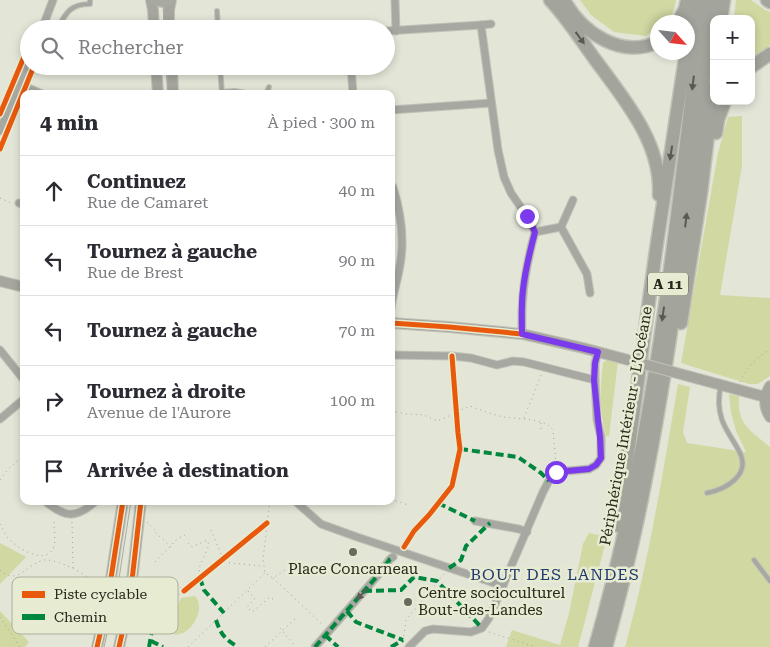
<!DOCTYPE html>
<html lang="fr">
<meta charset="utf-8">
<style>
:root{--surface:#fff;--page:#f7f7f7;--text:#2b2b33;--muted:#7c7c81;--line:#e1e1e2}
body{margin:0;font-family:"Roboto Serif",serif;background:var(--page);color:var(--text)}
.controls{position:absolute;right:15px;top:15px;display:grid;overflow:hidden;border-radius:10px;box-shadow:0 2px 8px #0003}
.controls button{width:45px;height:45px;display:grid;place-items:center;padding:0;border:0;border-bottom:1px solid var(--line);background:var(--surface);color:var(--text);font:25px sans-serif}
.compass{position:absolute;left:650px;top:15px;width:45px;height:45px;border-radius:50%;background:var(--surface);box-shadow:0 2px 8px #0003;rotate:117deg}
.stop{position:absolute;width:15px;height:15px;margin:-11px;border:4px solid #7c3aed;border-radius:50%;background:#fff}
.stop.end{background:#7c3aed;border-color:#fff;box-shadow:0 1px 5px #0008}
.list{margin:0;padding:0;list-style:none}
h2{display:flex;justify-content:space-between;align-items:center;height:65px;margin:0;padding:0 20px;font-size:21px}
h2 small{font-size:16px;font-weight:400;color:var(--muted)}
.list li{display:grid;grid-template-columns:32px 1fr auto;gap:15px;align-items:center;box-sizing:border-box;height:70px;padding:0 20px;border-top:1px solid var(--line)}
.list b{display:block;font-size:19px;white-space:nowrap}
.list p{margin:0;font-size:16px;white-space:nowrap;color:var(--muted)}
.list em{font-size:16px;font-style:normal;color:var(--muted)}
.icon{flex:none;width:28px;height:28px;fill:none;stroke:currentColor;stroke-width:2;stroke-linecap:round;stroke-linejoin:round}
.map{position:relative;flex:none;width:770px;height:647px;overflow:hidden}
.search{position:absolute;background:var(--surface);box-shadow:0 2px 8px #0003;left:20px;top:20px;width:375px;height:55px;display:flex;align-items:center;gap:12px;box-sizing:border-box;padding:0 18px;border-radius:28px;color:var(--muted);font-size:19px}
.panel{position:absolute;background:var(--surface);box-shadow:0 2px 8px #0003;left:20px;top:90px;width:375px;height:415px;border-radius:10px}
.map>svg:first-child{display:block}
.green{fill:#d2d8a2}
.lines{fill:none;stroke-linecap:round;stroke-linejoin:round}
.lane-casing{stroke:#c0c2b7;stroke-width:6}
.street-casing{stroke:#c0c2b7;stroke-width:9}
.secondary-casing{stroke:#c0c2b7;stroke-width:12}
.primary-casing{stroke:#c0c2b7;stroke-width:14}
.highway-casing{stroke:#c0c2b7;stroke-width:15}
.path{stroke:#a2a49c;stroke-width:1;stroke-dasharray:1 4;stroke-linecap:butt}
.lane{stroke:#a7a8a1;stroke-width:4}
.street{stroke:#a7a8a1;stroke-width:7}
.secondary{stroke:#a6a69f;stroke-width:10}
.primary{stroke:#a8aaa1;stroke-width:11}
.highway{stroke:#a3a49c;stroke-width:12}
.tram{stroke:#a9aaa2;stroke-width:1}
.secondary-bridge-casing{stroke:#c0c2b7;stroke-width:12;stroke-linecap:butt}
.secondary-bridge{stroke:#a6a69f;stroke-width:10}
.quiet{stroke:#00873e;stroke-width:4;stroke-dasharray:8 4;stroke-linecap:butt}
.cycleway-casing{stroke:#e7ebd1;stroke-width:8}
.cycleway{stroke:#e8590c;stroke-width:5}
.oneway{fill:#595a50}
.oneway2{fill:#5a5b52}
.route{stroke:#7c3aed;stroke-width:6}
.poi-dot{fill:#696a5f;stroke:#e7ebd1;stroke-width:2}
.labels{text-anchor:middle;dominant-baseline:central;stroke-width:5;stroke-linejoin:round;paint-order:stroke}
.shield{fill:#e7ebd1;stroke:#616254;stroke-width:1}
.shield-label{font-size:14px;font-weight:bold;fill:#27281e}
.street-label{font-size:15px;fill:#27281e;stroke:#e7ebd1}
.poi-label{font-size:15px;fill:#27281e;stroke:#e7ebd1}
.neighbourhood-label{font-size:16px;letter-spacing:1px;fill:#20396f;stroke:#e7ebd1}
.key{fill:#e7ebd1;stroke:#adb09b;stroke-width:1}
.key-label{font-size:14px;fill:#27281e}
</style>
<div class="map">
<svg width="770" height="647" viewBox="0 0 770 647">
<rect width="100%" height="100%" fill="#e3e5d7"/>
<!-- green -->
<g class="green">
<path d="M 580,0 L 676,0 C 673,13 673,22 658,22 L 657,28 L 646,36 L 614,32 L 591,15 Z"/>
<polygon points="736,0 751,0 765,10 770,12 770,45 751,58 751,19 734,19"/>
<polygon points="742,116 742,166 720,295 770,298 770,376 758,384 749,384 681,363 718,153 728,117"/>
<path d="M 609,358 L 618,361 L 609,436 L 606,436 C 599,411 600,389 603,363 Z"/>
<path d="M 678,384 L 690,387 L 683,432 L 687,443 L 746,452 L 736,431 L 731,412 L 729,394 L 739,396 C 737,425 750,430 770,447 L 770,647 L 625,647 C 649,561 663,472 678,384 Z"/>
<polygon points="589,533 607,537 578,647 506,647 512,630 560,645 569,613 583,544"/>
<polygon points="0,543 26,557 0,584"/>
<path d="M 195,596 C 205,607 195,627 183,633 C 181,634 178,634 175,635 C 172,622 176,610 181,598 Z"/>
<polygon points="0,611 29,642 25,647 0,647"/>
</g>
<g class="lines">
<defs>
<g id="lane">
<polyline points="217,11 218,29"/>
<path d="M 57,29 C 66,13 70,4 90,4 L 90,0"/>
<polyline points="220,66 222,94"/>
<polyline points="221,92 235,91 252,94"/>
<polyline points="266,94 269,87"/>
<path d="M 707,493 C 726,489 752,475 739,451 C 734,441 726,431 722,420 C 718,408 718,397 721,385"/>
<polyline points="754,560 770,581"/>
</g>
<g id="street">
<polyline points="395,0 396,31"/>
<path d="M 491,24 L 481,25 L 498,150 L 504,177 L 511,193 L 527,216 L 535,232 C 525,269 521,296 522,334"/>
<polyline points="42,29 53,0"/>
<polyline points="386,31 481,25"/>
<polyline points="351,66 353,94"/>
<polyline points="19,84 42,94"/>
<polyline points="391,110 491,103"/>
<polyline points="0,131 29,60"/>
<polyline points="19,203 24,205"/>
<polyline points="561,227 573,200"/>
<polyline points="535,232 561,227 587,274 590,293"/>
<path d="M 391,308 C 393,293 398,279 400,265 C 405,238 401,213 393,187"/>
<polyline points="0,350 24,380"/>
<polyline points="391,355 452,356 471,358 497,365 513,361 524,362 595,380"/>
<polyline points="0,419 24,399"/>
<path d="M 45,501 C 65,518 76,519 96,501"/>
<polyline points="295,501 321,524 357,537 393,549 503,586"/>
<polyline points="475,521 519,529 527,532"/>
<polyline points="315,647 379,574 390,559 393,557"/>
<polyline points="409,647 425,631 433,629 471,632 482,628 489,618 543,492 552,475 556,472 589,469 596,465 601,458 601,437 597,420 595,380 595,363 598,352"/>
</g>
<g id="secondary">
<polyline points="151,0 153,10 154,29"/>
<polyline points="169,29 169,10 171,0"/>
<polyline points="156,66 158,94"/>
<polyline points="172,66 173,94"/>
<polyline points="0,281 24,287"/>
<polyline points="391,323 449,327 522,334 583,348 621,358"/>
<polyline points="699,379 765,397"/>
<path d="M 770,386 C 764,396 763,406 770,417"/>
<polyline points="97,647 107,604 123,501"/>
<polyline points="119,647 130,598 141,501"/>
</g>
<polyline id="primary" points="156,0 163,1 169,0"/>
<g id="highway">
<path d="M 550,0 C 567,18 580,39 594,58 C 623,98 662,142 659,195"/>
<path d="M 564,0 C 582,33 621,59 658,42"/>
<polyline points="767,0 770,2"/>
<polyline points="721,19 724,0"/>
<polyline points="678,22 685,9 687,0"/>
<polyline points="688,46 693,0"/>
<polyline points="751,67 770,54"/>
<polyline points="716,133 718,120 725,101"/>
<polyline points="681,323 701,193 714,86"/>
<polyline points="618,526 656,250 686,52"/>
<path d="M 595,647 C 656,436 677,217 703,0"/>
<path d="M 606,647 C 620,596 633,545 643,493 C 676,330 693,165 713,0"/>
</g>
</defs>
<!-- lane casing -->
<use href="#lane" class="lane-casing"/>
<!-- street casing -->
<use href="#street" class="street-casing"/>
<!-- secondary casing -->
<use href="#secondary" class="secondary-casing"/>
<!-- primary casing -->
<use href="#primary" class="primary-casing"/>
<!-- highway casing -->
<use href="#highway" class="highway-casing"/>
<!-- path -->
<g class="path">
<polyline points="0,198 11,203"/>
<path d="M 740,382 C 747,367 757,358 770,349"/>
<polyline points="391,411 407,414 424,415 437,421 456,413 463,409 470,406 489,413 503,417 534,420 547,424 553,430 556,464"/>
<polyline points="524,418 541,375"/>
<polyline points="541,423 541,430"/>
<path d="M 0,480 C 6,471 14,462 24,457"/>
<polyline points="391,499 408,505"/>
<polyline points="270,501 263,559 265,573 273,578 285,570"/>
<polyline points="72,522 73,568"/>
<polyline points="147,522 156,531 155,532 173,549"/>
<path d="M 0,524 C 3,530 6,537 11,541 C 20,550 48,566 54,546 C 56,539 54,530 54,522"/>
<polyline points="211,530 223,559"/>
<polyline points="188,543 192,547 207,540 209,545 199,568 200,578"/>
<polyline points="405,545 414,531 429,515 452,486 460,449 458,433 453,365"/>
<polyline points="155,562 177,539 185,535"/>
<polyline points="219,562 263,566"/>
<path d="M 0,570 C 18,587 28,562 45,560 C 57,559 87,574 94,583 C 97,586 98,590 99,593"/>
<polyline points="273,578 323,625"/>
<polyline points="248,591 255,599 247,607 252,612 270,597 274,600 276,600"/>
<polyline points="138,600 141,601 155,614"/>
<polyline points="0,617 20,647"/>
<polyline points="280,628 296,647"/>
<polyline points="133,631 134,632 184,591 179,586"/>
<polyline points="489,632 536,647"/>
<polyline points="403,641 406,620 444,574"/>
<polyline points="188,647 265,573"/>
<polyline points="265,647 296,618"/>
</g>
<!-- lane -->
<use href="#lane" class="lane"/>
<!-- street -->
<use href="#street" class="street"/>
<!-- secondary -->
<use href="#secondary" class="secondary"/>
<!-- primary -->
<use href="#primary" class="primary"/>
<!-- highway -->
<use href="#highway" class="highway"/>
<!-- tram -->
<g class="tram">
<polyline points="163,0 164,29"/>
<polyline points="166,66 168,94"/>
<polyline points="104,647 117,591 131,501"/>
</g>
<defs>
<polyline id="secondary-bridge" points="621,358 699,379"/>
</defs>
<!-- secondary-bridge casing -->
<use href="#secondary-bridge" class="secondary-bridge-casing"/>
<!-- secondary-bridge -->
<use href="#secondary-bridge" class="secondary-bridge"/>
<!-- quiet -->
<g class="quiet">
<polyline points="460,449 518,457 541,473 549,481"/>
<polyline points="438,503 475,521"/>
<polyline points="449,568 461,560 466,546 490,523"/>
<polyline points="200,578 204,590 224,613"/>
<polyline points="364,591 401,590 414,577 437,581 482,628"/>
<polyline points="347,611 356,622 403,640"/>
<path d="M 216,620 C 221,635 225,639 238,647"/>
<polyline points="325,635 338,647"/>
<polyline points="151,641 163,647"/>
<polyline points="149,647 155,614"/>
<polyline points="315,647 379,574 390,559 393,557"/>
<polyline points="391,647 403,640"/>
</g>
<defs>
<g id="cycleway">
<polyline points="0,114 29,45"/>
<polyline points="0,149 34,66"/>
<polyline points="391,323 449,327 522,334"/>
<polyline points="404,547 414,531 429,515 452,486 460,449 458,433 452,356"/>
<polyline points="184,591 267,523"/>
<polyline points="97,647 107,604 123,501"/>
<polyline points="119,647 130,598 141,501"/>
</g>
</defs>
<!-- cycleway casing -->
<use href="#cycleway" class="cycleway-casing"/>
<!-- cycleway -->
<use href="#cycleway" class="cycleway"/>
</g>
<!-- one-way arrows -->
<defs><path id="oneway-solid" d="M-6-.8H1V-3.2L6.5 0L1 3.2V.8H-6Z" transform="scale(1.25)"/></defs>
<g class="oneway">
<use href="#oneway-solid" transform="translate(580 38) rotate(54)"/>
<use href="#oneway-solid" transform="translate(693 83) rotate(97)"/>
<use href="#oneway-solid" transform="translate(671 153) rotate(99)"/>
<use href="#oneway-solid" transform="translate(686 220) rotate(-83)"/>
<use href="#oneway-solid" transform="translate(663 314) rotate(98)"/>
</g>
<use class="oneway2" href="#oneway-solid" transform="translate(362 594) rotate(131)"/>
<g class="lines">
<!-- route -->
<path class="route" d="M 527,216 L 535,232 C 530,251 525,270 523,290 C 521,305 522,319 522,334 L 598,352 L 595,363 L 594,380 L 598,420 L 600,437 L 601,458 L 596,465 L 589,469 L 556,472"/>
</g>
<!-- markers -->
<g class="poi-dot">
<circle cx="353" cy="552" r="5"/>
<circle cx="408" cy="602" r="5"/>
</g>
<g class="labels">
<!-- shield labels -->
<rect class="shield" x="648" y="272.5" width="40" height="23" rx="4"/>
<g class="shield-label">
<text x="668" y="284">A 11</text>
</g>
<!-- street labels -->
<g class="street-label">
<text transform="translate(626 426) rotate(-80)">Périphérique Intérieur - L’Océane</text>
</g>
<!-- poi labels -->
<g class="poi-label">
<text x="353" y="569">Place Concarneau</text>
<text x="418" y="593" text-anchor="start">Centre socioculturel<tspan x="418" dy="17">Bout-des-Landes</tspan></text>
</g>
<!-- neighbourhood labels -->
<g class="neighbourhood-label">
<text x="555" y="574">BOUT DES LANDES</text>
</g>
</g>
<!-- legend -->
<rect x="12" y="577" width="166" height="57" rx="8" class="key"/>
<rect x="22" y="591" width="23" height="7" fill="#e8590c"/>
<rect x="22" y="614" width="23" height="6" fill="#00873e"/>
<g class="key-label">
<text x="54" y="599">Piste cyclable</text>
<text x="54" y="622">Chemin</text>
</g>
</svg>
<div class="controls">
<button>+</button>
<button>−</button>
</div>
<svg class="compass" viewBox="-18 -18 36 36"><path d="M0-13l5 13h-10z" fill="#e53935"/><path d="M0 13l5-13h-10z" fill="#7c7c81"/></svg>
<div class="stop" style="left:556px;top:472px"></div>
<div class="stop end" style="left:527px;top:216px"></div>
<div class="search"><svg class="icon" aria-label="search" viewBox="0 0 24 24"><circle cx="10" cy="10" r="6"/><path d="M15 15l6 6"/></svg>Rechercher</div>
<section class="panel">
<h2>4 min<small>À pied · 300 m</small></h2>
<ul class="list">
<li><svg class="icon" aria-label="ahead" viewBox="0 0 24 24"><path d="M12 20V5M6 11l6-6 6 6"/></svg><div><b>Continuez</b><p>Rue de Camaret</p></div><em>40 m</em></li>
<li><svg class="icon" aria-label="left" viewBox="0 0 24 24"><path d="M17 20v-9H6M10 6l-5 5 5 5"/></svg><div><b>Tournez à gauche</b><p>Rue de Brest</p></div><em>90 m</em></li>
<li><svg class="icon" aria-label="left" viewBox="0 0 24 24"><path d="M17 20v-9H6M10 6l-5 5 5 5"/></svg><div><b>Tournez à gauche</b></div><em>70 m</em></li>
<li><svg class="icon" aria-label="right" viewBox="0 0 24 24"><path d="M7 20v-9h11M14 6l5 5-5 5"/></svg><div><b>Tournez à droite</b><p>Avenue de l'Aurore</p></div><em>100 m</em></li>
<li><svg class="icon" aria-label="arrive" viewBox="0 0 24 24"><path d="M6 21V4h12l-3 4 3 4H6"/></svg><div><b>Arrivée à destination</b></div></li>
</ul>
</section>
</div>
